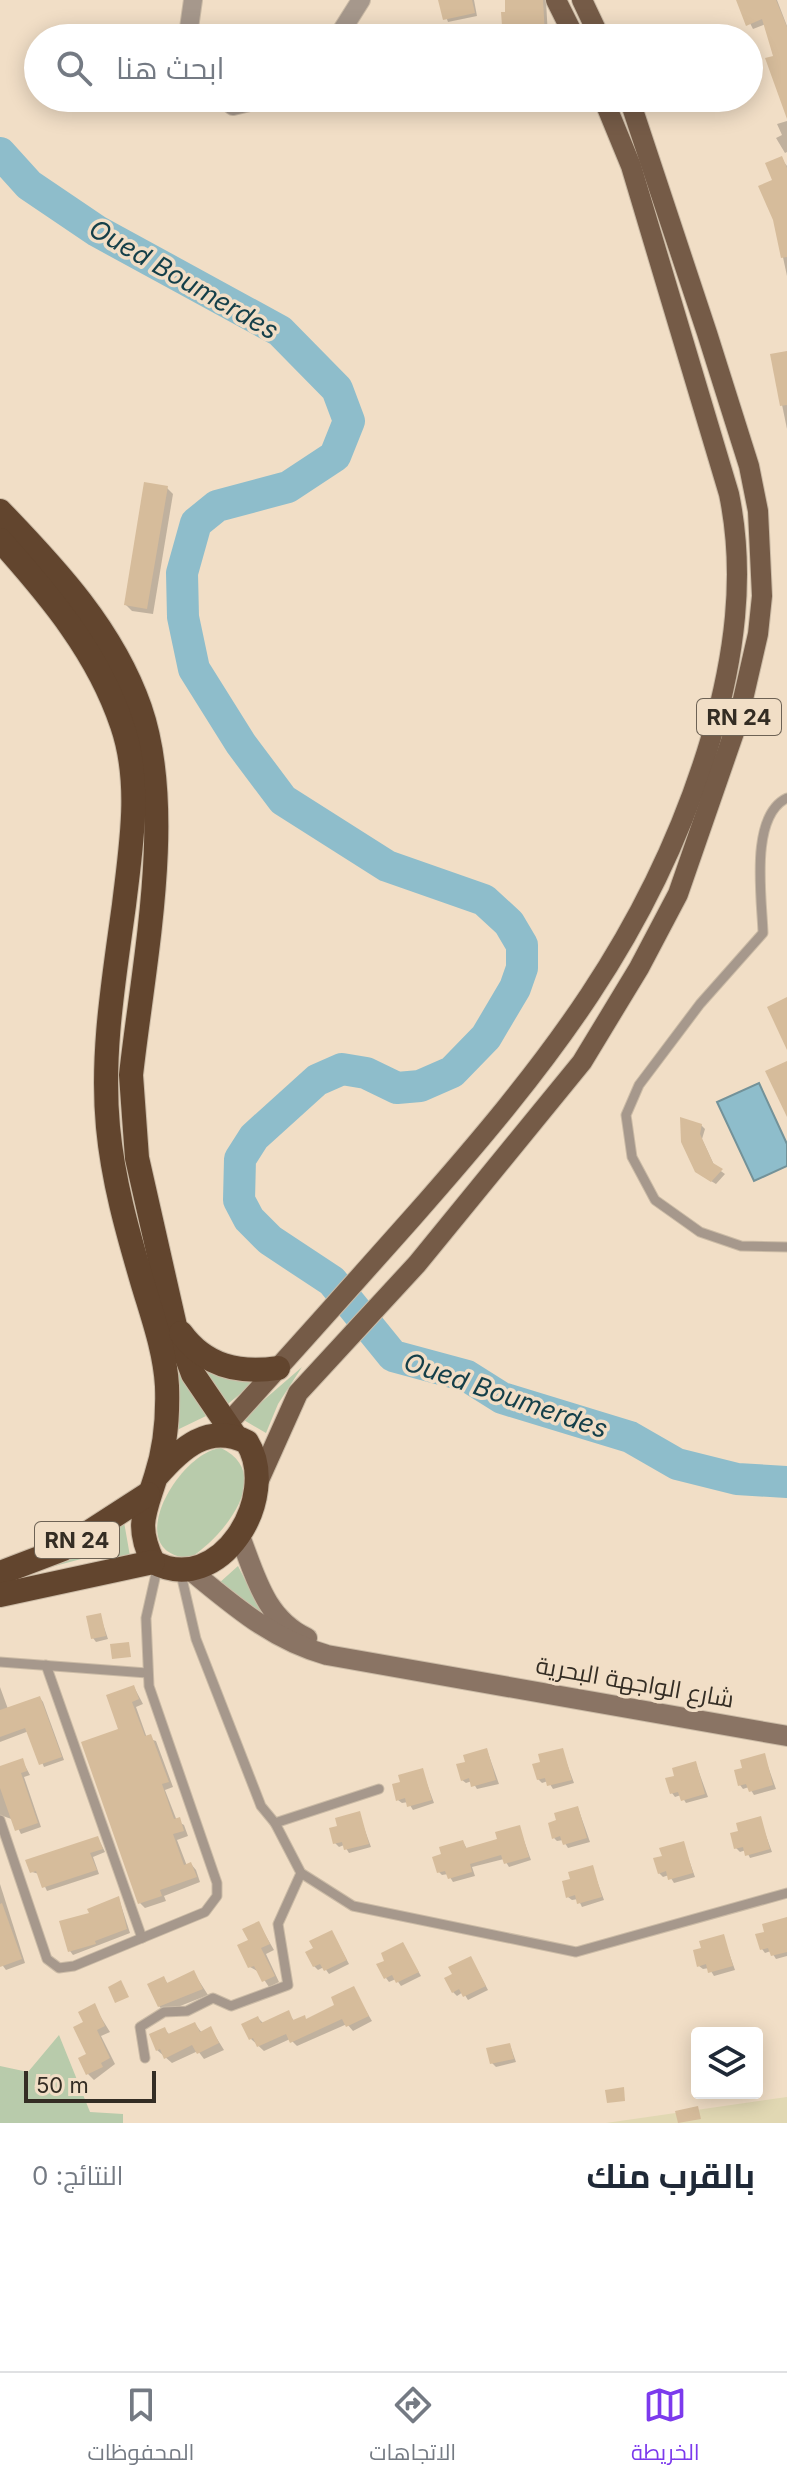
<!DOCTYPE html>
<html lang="ar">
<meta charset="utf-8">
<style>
:root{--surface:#fff;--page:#f6f6f7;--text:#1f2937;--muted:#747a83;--line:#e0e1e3;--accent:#7c3aed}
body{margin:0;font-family:Inter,Cairo,sans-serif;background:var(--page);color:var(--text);direction:rtl}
.controls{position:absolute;right:24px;bottom:24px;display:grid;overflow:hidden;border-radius:8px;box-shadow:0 4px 20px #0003}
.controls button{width:72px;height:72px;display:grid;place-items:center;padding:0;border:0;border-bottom:2px solid var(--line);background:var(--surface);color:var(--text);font:40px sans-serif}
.scale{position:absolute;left:24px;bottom:20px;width:132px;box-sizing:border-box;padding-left:8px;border:4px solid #342d24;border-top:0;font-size:22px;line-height:28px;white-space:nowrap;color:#342d24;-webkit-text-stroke:6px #f1dec6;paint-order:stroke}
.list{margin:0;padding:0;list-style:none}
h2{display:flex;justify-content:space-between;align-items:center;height:104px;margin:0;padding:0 32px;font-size:34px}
h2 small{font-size:26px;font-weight:400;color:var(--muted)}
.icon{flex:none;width:44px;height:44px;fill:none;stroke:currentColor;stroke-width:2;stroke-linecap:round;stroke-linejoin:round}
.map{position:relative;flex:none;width:787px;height:2123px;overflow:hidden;direction:ltr}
.search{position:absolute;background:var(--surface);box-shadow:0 4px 20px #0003;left:24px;right:24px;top:24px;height:88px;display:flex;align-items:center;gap:20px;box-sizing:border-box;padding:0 28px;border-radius:44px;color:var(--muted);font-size:30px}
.sheet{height:248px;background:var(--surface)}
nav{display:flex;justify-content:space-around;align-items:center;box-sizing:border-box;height:112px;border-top:2px solid var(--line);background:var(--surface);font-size:22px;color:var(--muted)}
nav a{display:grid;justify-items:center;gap:4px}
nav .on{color:var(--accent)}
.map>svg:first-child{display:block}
.green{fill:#b8cbab}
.sand{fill:#e1d8b3}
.water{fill:#8ebdcb;stroke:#739299;stroke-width:2}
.shadow{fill:#0003}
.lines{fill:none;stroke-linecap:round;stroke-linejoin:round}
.river{stroke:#8ebdcb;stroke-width:32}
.building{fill:#d6bc9b}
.lane-casing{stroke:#cbbba6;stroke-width:11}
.street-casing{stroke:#cbbba6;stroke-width:20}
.secondary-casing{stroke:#cbbba6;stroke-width:22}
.primary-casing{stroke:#cbbba6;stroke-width:22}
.highway-casing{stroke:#cbbba6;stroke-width:26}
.lane{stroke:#a6988c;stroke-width:9}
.street{stroke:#a6988c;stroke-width:18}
.secondary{stroke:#8a7464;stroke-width:20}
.primary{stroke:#755b47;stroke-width:20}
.highway{stroke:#62452e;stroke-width:24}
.labels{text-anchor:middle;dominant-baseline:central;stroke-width:7;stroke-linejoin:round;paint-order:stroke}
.shield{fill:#f1dec6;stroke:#6d6255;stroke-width:2}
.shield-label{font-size:22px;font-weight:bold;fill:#342d24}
.street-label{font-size:24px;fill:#342d24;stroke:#f1dec6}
.water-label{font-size:26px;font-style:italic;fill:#143f49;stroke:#f1dec6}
</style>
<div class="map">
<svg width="787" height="2123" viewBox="0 0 787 2123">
<rect width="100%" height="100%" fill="#f1dec6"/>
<!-- green -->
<g class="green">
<polygon points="193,1358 233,1380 257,1380 223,1408"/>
<polygon points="177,1364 206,1416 177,1430"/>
<polygon points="302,1367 278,1404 266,1433 242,1419"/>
<path d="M 221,1448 C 275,1474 224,1536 190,1558 C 119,1554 179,1452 221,1448 Z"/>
<polygon points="124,1522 130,1556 81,1559 51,1567"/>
<polygon points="238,1566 259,1607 277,1631 218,1584"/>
<polygon points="59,2035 90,2112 123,2114 123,2123 0,2123 0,2066 28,2072"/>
</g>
<!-- sand -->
<polygon class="sand" points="787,2097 787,2123 606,2123"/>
<!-- water -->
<polygon class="water" points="759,1083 787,1144 787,1166 754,1181 717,1102"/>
<!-- shadow -->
<g class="shadow">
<polygon points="440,0 474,0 477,16 448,22"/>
<polygon points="507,0 546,0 548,37 519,38 516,28 508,29 504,26"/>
<polygon points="738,0 777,0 787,26 787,115 766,24 753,29"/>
<polygon points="787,121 787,152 785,153 776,138 782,135 777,124"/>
<polygon points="781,158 787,166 787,276 775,220 775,181"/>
<polygon points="787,353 787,429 772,356"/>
<polygon points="167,488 173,494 153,614 132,611 126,605"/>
<polygon points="701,1125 705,1129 702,1139 715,1167 725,1174 716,1184 701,1175 683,1142"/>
<polygon points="100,1615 108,1639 96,1642 93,1638"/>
<polygon points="0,1687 8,1709 40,1698 43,1702 64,1760 44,1767 29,1731 0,1742"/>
<polygon points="134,1687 143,1704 136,1707 147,1738 156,1741 173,1787 165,1790 177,1821 184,1825 188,1836 177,1840 187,1866 191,1864 196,1870 200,1882 164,1896 166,1901 145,1908 140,1903 121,1730"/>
<polygon points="487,1750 499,1784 477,1789 472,1781 466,1783 462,1780"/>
<polygon points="562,1750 574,1783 553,1789 548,1781 542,1783 538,1779"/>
<polygon points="764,1755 776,1789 754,1795 749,1787 743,1789 740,1785 744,1769"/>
<polygon points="22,1760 30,1775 24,1777 41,1827 21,1834 14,1820 3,1816 0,1819 0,1768"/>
<polygon points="696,1764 708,1797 686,1803 681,1795 675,1797 672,1793"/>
<polygon points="422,1770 434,1803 413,1810 408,1802 402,1803 398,1800"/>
<polygon points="578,1808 590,1842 568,1848 563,1840 557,1841 554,1838"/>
<polygon points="359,1814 371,1847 349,1853 344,1845 339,1847 335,1843"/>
<polygon points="760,1819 772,1852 750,1858 746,1850 740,1852 736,1848"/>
<polygon points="519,1827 531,1860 509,1867 504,1859 472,1867 475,1876 453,1882 448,1874 442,1875 439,1872 463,1842 467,1849 499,1841"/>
<polygon points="98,1838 105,1852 93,1857 99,1874 47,1891 39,1874 32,1872"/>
<polygon points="683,1843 695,1877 674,1883 669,1875 663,1877 659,1873 664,1857"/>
<polygon points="592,1867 604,1900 582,1907 578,1899 572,1900 568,1897"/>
<polygon points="0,1884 25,1963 6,1970 0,1962"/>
<polygon points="119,1899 130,1933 73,1955 70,1951 91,1914"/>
<polygon points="787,1919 787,1956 776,1959 771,1951 765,1953 762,1949 766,1933"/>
<polygon points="259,1924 274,1950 266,1954 279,1982 269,1987 259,1972 250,1967 250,1941"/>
<polygon points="332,1932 349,1964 329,1974 324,1967 318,1970 314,1966"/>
<polygon points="723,1936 735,1970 714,1976 709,1968 703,1969 699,1966"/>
<polygon points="403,1945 421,1976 401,1986 396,1979 389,1982 386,1978"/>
<polygon points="471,1958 488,1990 468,2000 463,1992 457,1996 453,1992"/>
<polygon points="194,1973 208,1995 165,2012 159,2006 164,1979 169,1985"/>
<polygon points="353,1989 372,2021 353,2031 347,2024 297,2046 290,2039 264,2051 251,2039 258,2018 264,2024 288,2013 295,2022 307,2021 337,2006"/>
<polygon points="94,2006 110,2032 101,2036 115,2064 94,2080 88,2074 86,2023"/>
<polygon points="195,2024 202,2033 211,2029 224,2050 204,2059 198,2051 172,2063 157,2050 164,2029 170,2035"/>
<polygon points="510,2045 516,2062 496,2067 492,2063"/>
</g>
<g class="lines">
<!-- river -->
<polyline class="river" points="0,153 29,185 97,231 280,331 337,389 349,421 335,456 288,487 217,506 196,523 182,573 183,617 194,669 241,744 283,800 387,866 484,900 509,923 522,945 522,968 515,988 486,1037 452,1072 420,1086 397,1088 366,1073 342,1069 317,1080 254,1137 240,1159 239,1200 249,1219 270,1240 332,1281 393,1356 467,1376 502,1398 630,1437 677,1464 737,1479 787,1482"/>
</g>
<!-- building -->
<g class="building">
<polygon points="438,0 472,0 475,13 443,20"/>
<polygon points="505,0 543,0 545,34 515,37 514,25 502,26 501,12 505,12"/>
<polygon points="736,0 776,0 787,27 787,119 765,58 773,56 762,19 746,26"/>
<polygon points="782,156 787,168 787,257 781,258 773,220 758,186 772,180 765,163"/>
<polygon points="787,351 787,405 780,406 770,354"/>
<polygon points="144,482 168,486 147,609 124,605"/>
<polygon points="787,997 787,1050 767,1007"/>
<polygon points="787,1061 787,1117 765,1071"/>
<polygon points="680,1117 702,1124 700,1134 713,1163 723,1169 711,1182 695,1172 681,1142"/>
<polygon points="101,1613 106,1636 91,1639 86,1616"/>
<polygon points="129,1642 131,1657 112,1659 110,1644"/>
<polygon points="134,1685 139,1699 132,1702 145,1736 151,1734 169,1782 162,1784 174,1819 180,1817 184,1831 173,1834 184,1865 191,1862 197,1877 160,1890 162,1896 138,1904 81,1742 118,1729 106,1695"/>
<polygon points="40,1696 62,1757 39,1765 25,1728 0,1737 0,1710"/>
<polygon points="487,1748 496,1780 471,1787 469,1778 461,1781 456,1764 465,1762 463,1755"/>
<polygon points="563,1748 572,1780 547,1786 545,1778 537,1780 532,1764 540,1762 538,1754"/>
<polygon points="765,1753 773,1785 749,1792 746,1784 738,1786 734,1770 742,1768 740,1760"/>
<polygon points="23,1758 27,1771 21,1773 38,1823 15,1831 0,1788 0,1766"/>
<polygon points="696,1761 705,1794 681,1801 678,1792 670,1794 665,1778 674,1776 672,1768"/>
<polygon points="423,1768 432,1800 407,1807 405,1798 396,1801 392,1784 400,1782 398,1775"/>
<polygon points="578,1806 587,1838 563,1845 560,1836 552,1839 548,1823 556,1820 554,1813"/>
<polygon points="360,1811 369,1844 344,1850 342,1842 333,1844 329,1828 337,1826 335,1818"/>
<polygon points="761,1816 770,1849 745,1856 743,1847 734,1849 730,1833 738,1831 736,1823"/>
<polygon points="520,1825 529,1857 504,1864 501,1855 470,1864 472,1872 448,1879 445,1871 437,1873 432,1857 441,1854 439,1847 463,1840 466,1848 497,1839 495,1832"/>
<polygon points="98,1836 103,1849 90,1853 97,1870 42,1888 36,1871 30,1873 25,1860"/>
<polygon points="684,1841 693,1873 668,1880 666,1871 658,1874 653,1858 662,1856 659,1848"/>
<polygon points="593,1865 602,1897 577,1904 575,1895 566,1898 562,1881 570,1879 568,1872"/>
<polygon points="119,1896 127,1929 95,1941 96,1944 68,1952 59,1921 89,1913 87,1909"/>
<polygon points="2,1903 22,1959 0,1967 0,1904"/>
<polygon points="787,1917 787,1952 771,1956 768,1948 760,1950 755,1934 764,1932 762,1924"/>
<polygon points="259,1921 270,1944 261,1948 275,1976 262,1982 254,1966 248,1968 237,1945 248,1940 242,1929"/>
<polygon points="332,1930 347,1960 324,1971 320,1964 313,1967 305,1952 313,1948 309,1941"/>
<polygon points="724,1934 733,1966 708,1973 706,1964 697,1967 693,1950 701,1948 699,1941"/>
<polygon points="403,1942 419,1972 396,1983 392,1975 384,1979 376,1964 384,1961 381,1953"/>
<polygon points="471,1956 486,1986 463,1997 459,1989 452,1993 444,1978 452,1974 448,1967"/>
<polygon points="194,1970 203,1989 158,2007 147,1984 164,1976 167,1983"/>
<polygon points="121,1980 129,1997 115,2003 108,1987"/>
<polygon points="354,1986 369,2016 346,2027 342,2019 290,2043 286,2034 257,2047 253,2038 249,2040 241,2024 258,2016 261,2023 289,2010 293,2020 305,2015 306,2019 334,2005 331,1997"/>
<polygon points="95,2003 105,2026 97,2030 110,2058 101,2063 103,2067 86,2075 78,2058 86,2054 73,2027 83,2022 78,2012"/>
<polygon points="195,2022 200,2032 211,2026 219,2043 197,2054 192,2045 164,2059 160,2049 156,2051 149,2034 165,2027 168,2034"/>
<polygon points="510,2043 514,2059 490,2064 486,2048"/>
<polygon points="624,2087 625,2101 607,2103 605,2090"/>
<polygon points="698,2106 701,2119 678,2123 675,2111"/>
</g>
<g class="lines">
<defs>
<g id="lane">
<path d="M 787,798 C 749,816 762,899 763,933 L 700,1004 L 639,1085 L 626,1115 L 632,1157 L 655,1200 L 700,1232 L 741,1246 L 787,1247"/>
<polyline points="180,1570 196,1639 261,1806 275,1823 301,1873 353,1906 576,1952 787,1893"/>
<polyline points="0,1662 147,1673"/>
<polyline points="46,1665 142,1938"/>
<polyline points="0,1820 47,1959 59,1968 74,1966 205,1912 217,1896 217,1883 149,1686 146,1618 158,1565"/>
<polyline points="275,1823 379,1789"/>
<polyline points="145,2058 140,2027 164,2012 187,2011 213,1998 231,2006 288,1985 278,1924 301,1873"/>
</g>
<g id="street">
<polyline points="192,38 189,28 193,0"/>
<polyline points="337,38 361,0"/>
<polyline points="223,98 233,106 267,98"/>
</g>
<g id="secondary">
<path d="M 239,1534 C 255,1574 264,1618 307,1638"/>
<path d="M 190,1570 C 233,1605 272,1640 327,1655 L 787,1736"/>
</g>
<g id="primary">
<polyline points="556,0 575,38"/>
<polyline points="582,0 600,38"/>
<path d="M 219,1433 C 284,1362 349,1289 413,1217 C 545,1067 653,934 711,738 C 734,658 746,576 729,494 L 631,166 L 603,98"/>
<polyline points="259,1480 298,1393 417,1264 582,1062 639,968 678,894 738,721 758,634 762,596 758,511 749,466 707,333 629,98"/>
</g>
<g id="highway">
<path d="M 0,511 C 56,569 113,630 140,708 C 176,812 143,966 131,1075 L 137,1158 L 175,1326 L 193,1374 L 235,1436"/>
<path d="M 0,540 C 50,596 98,653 122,725 C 142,783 131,846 124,905 C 114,979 101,1053 108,1127 C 113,1180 127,1230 142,1281 C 152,1315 165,1350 167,1386 C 168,1415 165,1449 156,1476 C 145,1512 135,1525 153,1562 C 220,1598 281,1497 247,1442 C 208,1423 181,1448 156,1477"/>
<path d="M 181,1333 C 205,1366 239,1374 278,1368"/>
<polyline points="0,1573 63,1549 148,1494"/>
<polyline points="0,1595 153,1562"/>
</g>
</defs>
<!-- lane casing -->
<use href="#lane" class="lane-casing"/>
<!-- street casing -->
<use href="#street" class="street-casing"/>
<!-- secondary casing -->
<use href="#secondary" class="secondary-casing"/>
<!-- primary casing -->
<use href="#primary" class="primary-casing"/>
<!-- highway casing -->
<use href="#highway" class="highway-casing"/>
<!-- lane -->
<use href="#lane" class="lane"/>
<!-- street -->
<use href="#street" class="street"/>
<!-- secondary -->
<use href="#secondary" class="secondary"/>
<!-- primary -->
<use href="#primary" class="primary"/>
<!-- highway -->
<use href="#highway" class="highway"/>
</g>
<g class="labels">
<!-- shield labels -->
<g class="shield">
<rect x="697" y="699" width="84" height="36" rx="6"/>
<rect x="35" y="1522" width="84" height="36" rx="6"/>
</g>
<g class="shield-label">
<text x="739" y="717">RN 24</text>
<text x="77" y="1540">RN 24</text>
</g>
<!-- street labels -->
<g class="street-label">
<text transform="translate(635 1682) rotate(10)">شارع الواجهة البحرية</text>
</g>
<!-- water labels -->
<g class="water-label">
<text transform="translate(184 279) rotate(30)">Oued Boumerdes</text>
<text transform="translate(506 1395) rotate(19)">Oued Boumerdes</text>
</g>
</g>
</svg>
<div class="controls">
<button><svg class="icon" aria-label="layers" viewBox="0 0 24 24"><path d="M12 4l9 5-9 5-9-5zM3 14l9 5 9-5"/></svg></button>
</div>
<div class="scale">50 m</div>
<div class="search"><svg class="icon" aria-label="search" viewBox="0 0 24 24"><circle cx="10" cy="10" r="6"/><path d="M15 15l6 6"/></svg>ابحث هنا</div>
</div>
<section class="sheet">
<h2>بالقرب منك<small>النتائج: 0</small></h2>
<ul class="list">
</ul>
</section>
<nav>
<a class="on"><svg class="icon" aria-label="map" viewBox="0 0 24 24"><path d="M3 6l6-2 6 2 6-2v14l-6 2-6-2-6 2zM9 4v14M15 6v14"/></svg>الخريطة</a>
<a><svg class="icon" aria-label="directions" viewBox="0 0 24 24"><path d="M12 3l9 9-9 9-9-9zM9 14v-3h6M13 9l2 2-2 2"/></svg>الاتجاهات</a>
<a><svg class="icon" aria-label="saved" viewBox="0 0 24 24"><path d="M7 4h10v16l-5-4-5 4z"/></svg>المحفوظات</a>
</nav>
